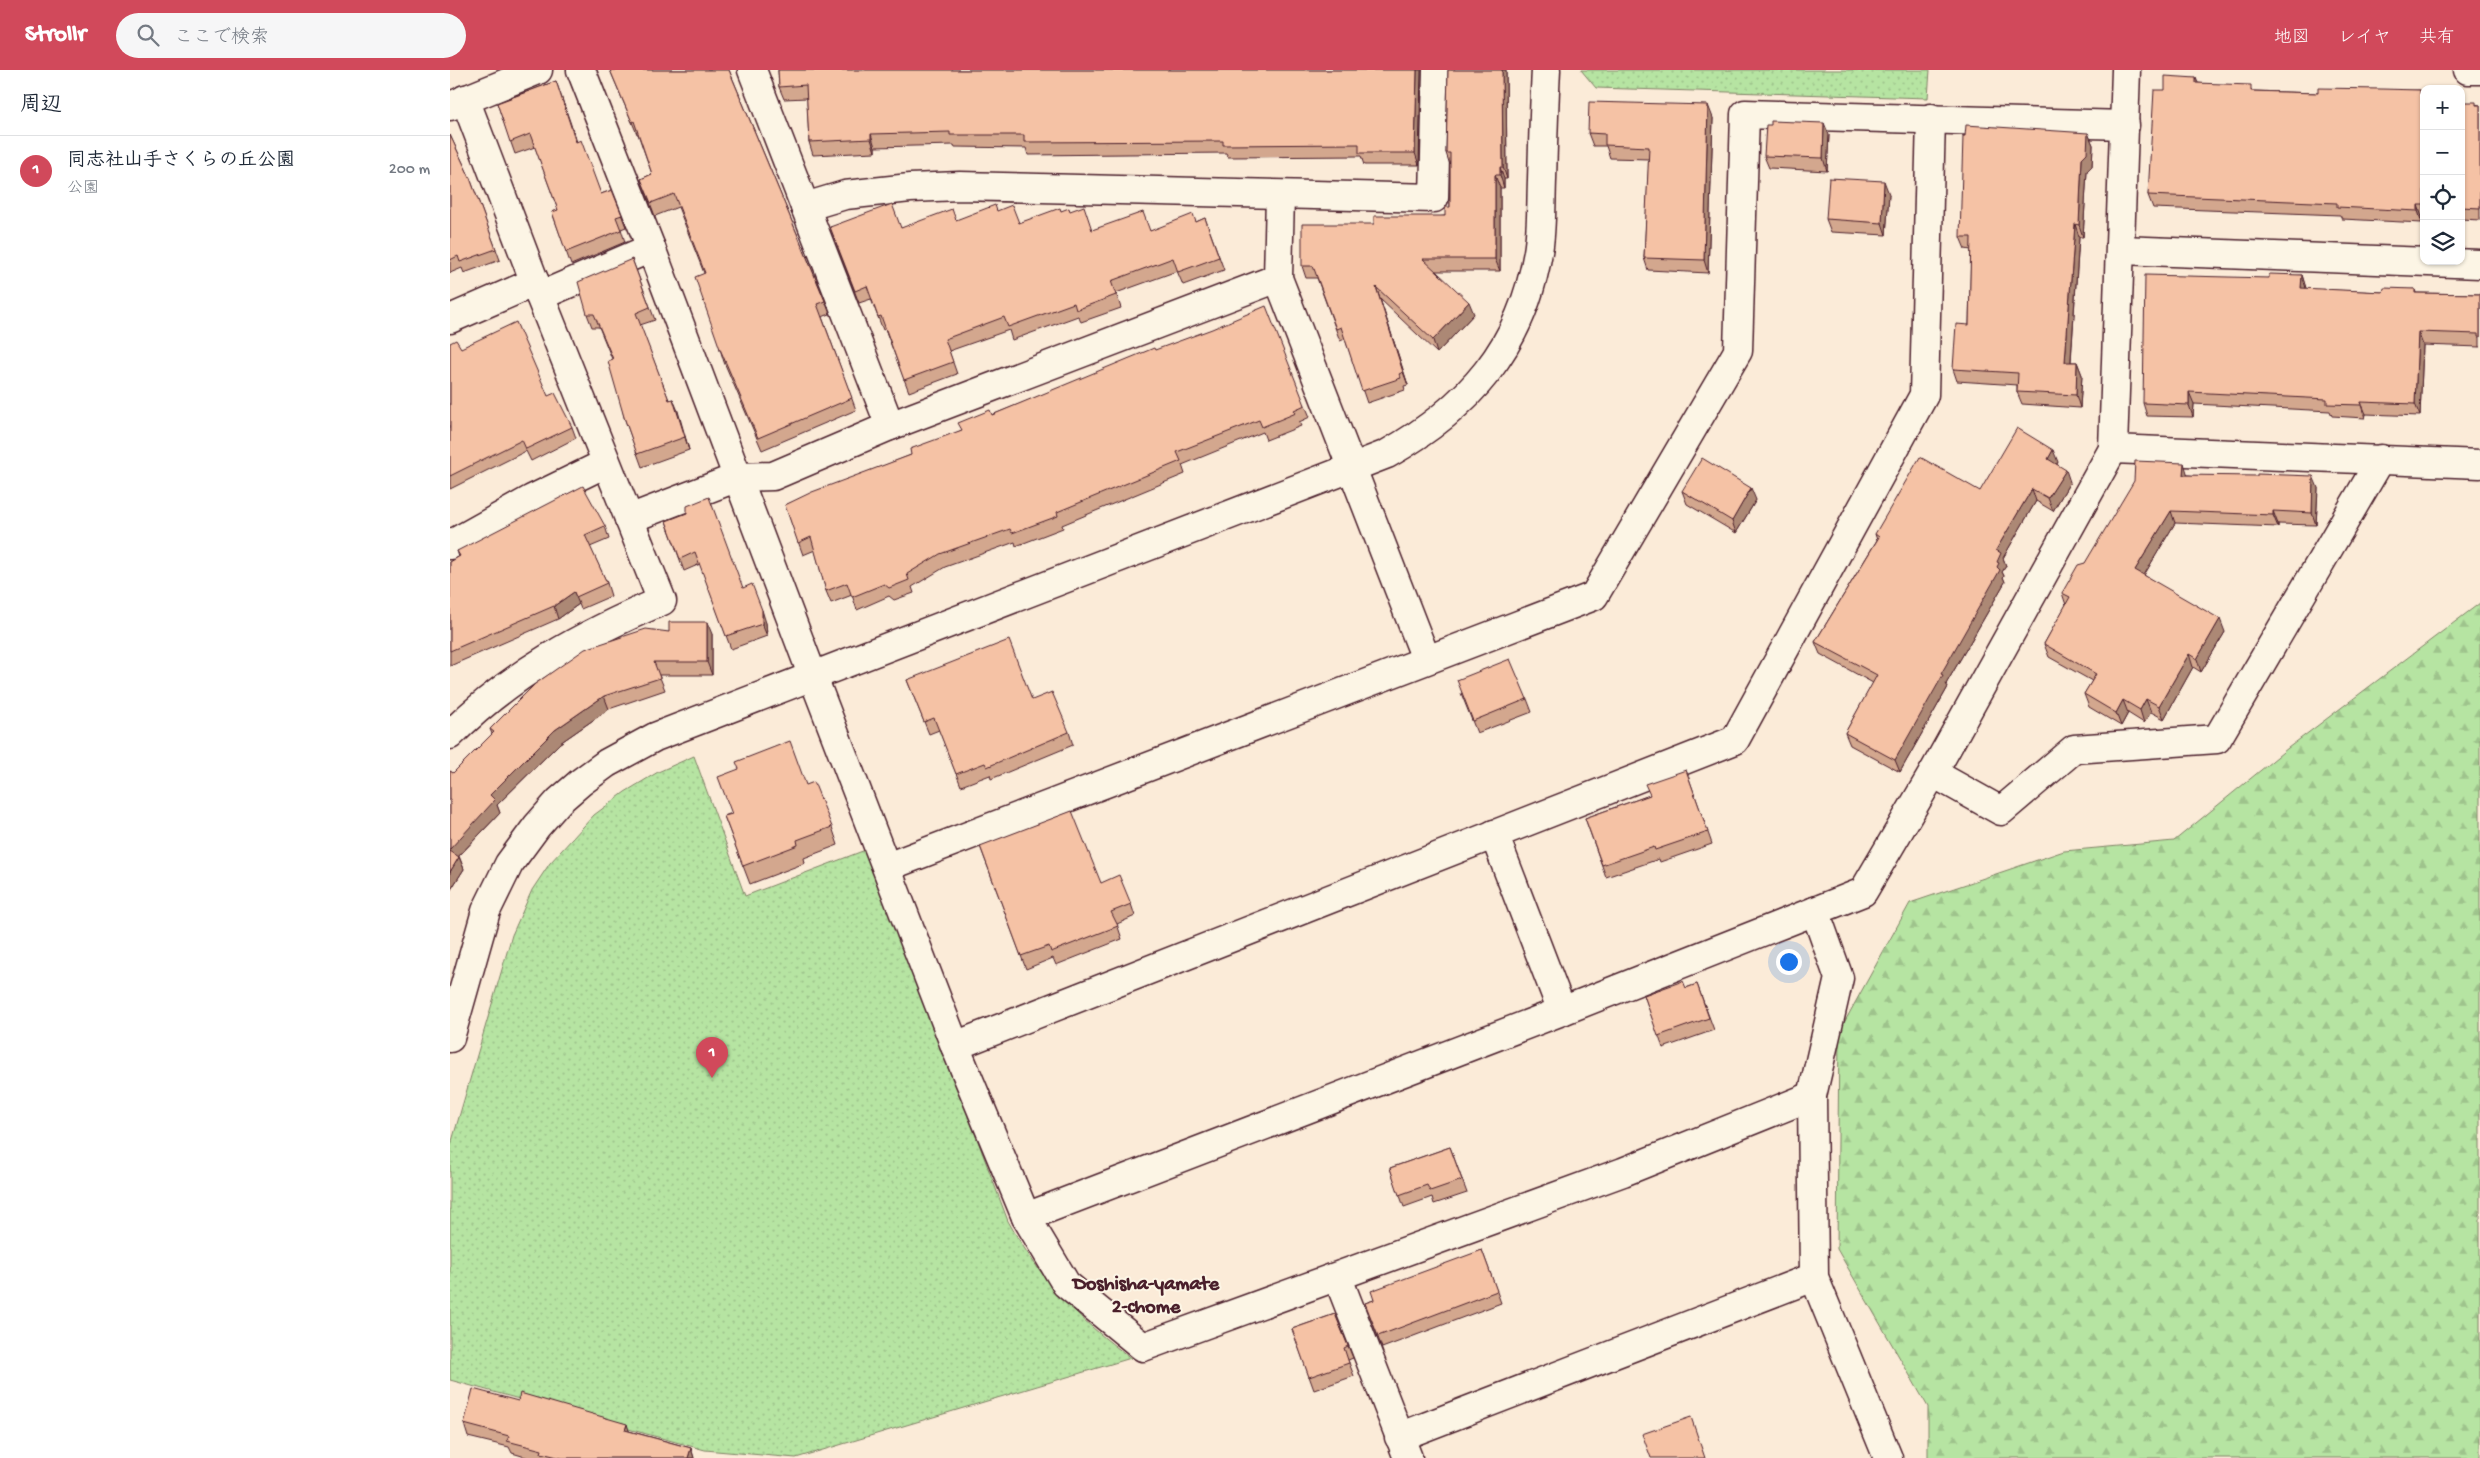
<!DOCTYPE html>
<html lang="ja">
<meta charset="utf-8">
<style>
:root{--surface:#fff;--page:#f6f6f7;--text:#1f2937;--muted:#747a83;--line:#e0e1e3;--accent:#d1495b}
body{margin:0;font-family:"Gochi Hand","Klee One",sans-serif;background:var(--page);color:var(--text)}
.controls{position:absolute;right:15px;top:15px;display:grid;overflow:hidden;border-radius:10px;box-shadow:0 1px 4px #0004}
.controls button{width:45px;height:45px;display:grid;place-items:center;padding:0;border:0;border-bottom:1px solid var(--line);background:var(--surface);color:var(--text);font:25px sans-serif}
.you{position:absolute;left:1338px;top:891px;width:18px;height:18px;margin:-12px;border:4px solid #fff;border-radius:50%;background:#1a73e8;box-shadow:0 0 0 8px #1a73e833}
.badge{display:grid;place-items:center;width:32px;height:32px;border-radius:50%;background:var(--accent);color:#fff;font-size:16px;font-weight:700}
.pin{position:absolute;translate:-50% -41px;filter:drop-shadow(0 1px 2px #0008)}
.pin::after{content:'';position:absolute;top:26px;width:18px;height:15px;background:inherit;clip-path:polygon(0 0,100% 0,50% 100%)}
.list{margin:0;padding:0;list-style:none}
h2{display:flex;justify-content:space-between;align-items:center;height:65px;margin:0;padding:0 20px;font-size:21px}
h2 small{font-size:16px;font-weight:400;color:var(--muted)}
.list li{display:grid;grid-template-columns:32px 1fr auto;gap:15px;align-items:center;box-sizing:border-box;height:70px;padding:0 20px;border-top:1px solid var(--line)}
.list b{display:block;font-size:19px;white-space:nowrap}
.list p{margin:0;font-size:16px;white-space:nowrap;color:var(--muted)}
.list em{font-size:16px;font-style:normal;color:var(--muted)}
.icon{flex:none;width:28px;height:28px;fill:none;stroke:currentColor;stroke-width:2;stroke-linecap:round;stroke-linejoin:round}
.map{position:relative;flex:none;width:2030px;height:1388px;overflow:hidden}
header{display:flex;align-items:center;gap:30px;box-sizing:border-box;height:70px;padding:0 25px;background:var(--accent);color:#fff}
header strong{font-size:24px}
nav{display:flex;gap:28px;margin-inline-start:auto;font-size:18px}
.search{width:350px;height:45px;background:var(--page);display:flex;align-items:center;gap:12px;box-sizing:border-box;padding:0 18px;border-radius:28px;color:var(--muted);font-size:19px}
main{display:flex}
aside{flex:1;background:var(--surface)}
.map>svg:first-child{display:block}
.forest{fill:url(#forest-firs);stroke:#808266}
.park{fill:url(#park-dots);stroke:#808266}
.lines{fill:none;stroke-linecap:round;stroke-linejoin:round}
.minor-casing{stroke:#4a1f2b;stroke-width:31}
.tertiary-casing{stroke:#4a1f2b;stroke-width:31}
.minor{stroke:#fcf5e5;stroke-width:28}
.tertiary{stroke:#fcf5e5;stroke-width:28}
.wall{fill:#d3a78e;stroke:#4a1f2b}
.shaded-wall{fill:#ac8874;stroke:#4a1f2b}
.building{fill:#f5c2a5;stroke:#4a1f2b}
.labels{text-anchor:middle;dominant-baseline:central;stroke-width:4;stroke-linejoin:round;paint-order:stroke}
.neighbourhood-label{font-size:20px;font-weight:bold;fill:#4a1f2b;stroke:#fcf5e5}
</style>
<header>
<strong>Strollr</strong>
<div class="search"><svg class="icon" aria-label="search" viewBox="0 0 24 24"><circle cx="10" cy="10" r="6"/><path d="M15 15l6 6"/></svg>ここで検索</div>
<nav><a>地図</a><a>レイヤ</a><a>共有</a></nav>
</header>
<main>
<aside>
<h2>周辺<small></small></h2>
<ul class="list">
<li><span class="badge">1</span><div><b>同志社山手さくらの丘公園</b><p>公園</p></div><em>200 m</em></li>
</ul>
</aside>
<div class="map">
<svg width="2030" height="1388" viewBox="0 0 2030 1388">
<defs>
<pattern id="forest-firs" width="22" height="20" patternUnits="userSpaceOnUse" patternTransform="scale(1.25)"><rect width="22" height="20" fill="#b6e4a2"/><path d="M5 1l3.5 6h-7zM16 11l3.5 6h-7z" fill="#9ec38c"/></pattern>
<pattern id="park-dots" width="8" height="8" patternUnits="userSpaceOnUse" patternTransform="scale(1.25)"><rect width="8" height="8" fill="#b6e4a2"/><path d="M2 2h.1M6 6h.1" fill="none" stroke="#9ec38c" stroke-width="1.8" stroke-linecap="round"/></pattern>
</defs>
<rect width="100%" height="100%" fill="#fbebd8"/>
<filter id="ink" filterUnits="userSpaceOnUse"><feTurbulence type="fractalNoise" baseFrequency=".02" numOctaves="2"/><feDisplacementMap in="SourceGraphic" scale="10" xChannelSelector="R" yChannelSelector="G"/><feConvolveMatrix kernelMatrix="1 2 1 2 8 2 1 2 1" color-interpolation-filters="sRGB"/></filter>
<g filter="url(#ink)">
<!-- forest -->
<polygon class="forest" points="2030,533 2030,1388 1478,1388 1478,1337 1387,1179 1389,962 1460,833 1614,781 1724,771 1838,678"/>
<!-- park -->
<g class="park">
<polygon points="1131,0 1480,0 1478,28 1146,18"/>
<path d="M 244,686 L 295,826 L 418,779 L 558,1151 C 591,1210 627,1249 681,1288 L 346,1388 L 255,1380 L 0,1310 L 0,1078 L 62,865 L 82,820 L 100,793 L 144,745 L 175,722 L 208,702 Z"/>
</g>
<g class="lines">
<defs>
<g id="minor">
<polyline points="131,0 201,178 363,607 505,976 576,1147 616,1214 693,1277 1173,1102 1362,1026"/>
<polyline points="302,0 440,356"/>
<polyline points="2018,0 2030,0"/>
<polyline points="0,36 88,0"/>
<polyline points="830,125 828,208 976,589"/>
<polyline points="355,137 395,125 460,118 510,116 984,128 987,0"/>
<polyline points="1671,180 2030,194"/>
<polyline points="90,226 201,178"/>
<polyline points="0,249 85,212"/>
<polyline points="1663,379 2030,394"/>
<polyline points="179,449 288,407 323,406 440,356 828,208"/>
<polyline points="0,475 82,429 156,393"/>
<path d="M 0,665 C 60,604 134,564 212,531 L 90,226 L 15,29"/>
<polyline points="1483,703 1551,741 1624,679 1767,669 1931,389"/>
<polyline points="1044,764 1112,941"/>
<polyline points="437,797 1144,526 1288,281 1295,44 1675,55"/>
<polyline points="1365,841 1389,908 1362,1026 1364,1207 1438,1388"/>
<polyline points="505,976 1285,670 1474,325 1481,48"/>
<polyline points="576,1147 1112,941 1413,822 1483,703 1663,379 1676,0"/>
<polyline points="888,1208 958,1388"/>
<polyline points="949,1367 1364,1207"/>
</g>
<path id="tertiary" d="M 0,968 L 36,841 L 59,794 L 87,756 L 109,731 L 131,712 L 157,693 L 205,667 L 937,384 C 1018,338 1072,278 1088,182 C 1092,159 1091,134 1092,110 C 1093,73 1094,37 1096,0"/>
</defs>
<!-- minor casing -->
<use href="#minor" class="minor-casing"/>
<!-- tertiary casing -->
<use href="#tertiary" class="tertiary-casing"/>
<!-- minor -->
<use href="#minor" class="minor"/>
<!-- tertiary -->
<use href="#tertiary" class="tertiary"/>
</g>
<!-- wall -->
<g class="wall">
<polygon points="160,0 279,0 375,231 380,244 372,247 406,340 312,380 274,292 270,279 254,203 228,137 205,146 191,109 202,104 188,64 187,64"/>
<polygon points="328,0 971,0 969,95 914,95 911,86 778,87 776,83 578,85 576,78 505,77 504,75 425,77 425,82 363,85 359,72 357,28 334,29 329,17"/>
<polygon points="998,0 1056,0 1057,109 1054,109 1054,118 1050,118 1050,201 986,201 1024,244 987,283 930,229 958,315 954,316 955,320 917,333 895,269 890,271 867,208 856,208 852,196 924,154 995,146 1000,137 1000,95 996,83"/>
<polygon points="1746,8 1748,13 1803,21 1868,23 1970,20 1971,24 1974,24 1974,147 1972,147 1972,153 1892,149 1890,145 1703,138 1698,125 1715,20"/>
<polygon points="106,11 127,72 151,124 162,120 176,157 171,159 175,172 121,195 102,142 108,140 85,77 65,84 47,33"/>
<polygon points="2011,32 2030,35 2030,150 2011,149"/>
<polygon points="1263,48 1258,203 1198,200 1194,188 1199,89 1160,88 1156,76 1143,76 1138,63"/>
<polygon points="1638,63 1643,75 1642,96 1637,101 1633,167 1629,167 1621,292 1627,292 1632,305 1630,338 1572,334 1567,322 1567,315 1507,311 1503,299 1519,255 1521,180 1515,179 1510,167"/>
<polygon points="0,65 20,108 50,190 14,203 12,198 0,203"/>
<polygon points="1379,65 1377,101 1319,98 1314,86"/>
<polygon points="1439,124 1436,165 1381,162 1376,149"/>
<polygon points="547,141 569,153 611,141 620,141 642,160 700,161 746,152 755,148 774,200 733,215 727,201 666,223 671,238 631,252 628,246 562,270 559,260 499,281 507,304 459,322 435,259 433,260 421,229 409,233 380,157 451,158 506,150"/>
<polygon points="182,189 205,250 190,255 219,330 223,329 239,380 192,397 174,347 162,289 149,257 142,257 137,244"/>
<polygon points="1852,205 1856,219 1933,222 1965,219 1966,223 2030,224 2030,277 1973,275 1970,346 1916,344 1915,348 1882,346 1880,341 1744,334 1743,347 1697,346 1693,333 1819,208"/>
<polygon points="0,273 11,278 98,326 122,357 126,368 81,391 76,381 0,419"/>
<polygon points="705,280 855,335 860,347 849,352 851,356 816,370 813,362 732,395 735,404 612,455 613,458 566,476 565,472 495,497 462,517 464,523 444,530 439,526 407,540 402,525 381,533 376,521 365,480 353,485 335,435 461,385 542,345"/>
<polygon points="1608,392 1607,394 1620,412 1603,441 1586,431 1553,488 1556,496 1552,502 1554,506 1553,507 1555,512 1496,614 1498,617 1450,702 1400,675 1395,663 1423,613 1370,584 1365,572 1427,470 1425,464 1530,421"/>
<polygon points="1738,405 1868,418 1866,455 1828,454 1828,457 1725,453 1694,505 1775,562 1751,602 1743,597 1714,649 1701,642 1694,653 1678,643 1671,656 1639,637 1634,624 1642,611 1599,587 1594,574 1616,535 1612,523 1635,493"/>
<polygon points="1232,421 1306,430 1286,463 1237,434"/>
<polygon points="237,443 293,518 316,553 317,566 281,579 250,494 234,501 216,451"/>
<polygon points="155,456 159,469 140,477 157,513 161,526 131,539 129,534 108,549 0,596 0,492 9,487 7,481"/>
<polygon points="219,562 262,564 262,605 209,605 215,620 159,639 110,673 47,735 50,743 9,786 14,799 0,821 0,701 3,703 42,664 40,659"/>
<polygon points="457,610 582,630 619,662 623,675 541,709 540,705 511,716 489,660 479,664"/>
<polygon points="1011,623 1077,629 1082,642 1027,663"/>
<polygon points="1236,700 1262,774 1210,792 1209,789 1156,807 1135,748 1200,725"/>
<polygon points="356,715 382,757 388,775 354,788 355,793 300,814 274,746"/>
<polygon points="530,776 651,813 681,834 685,846 667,854 672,869 606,895 603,888 576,899"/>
<polygon points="1247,914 1264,960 1213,978 1194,925 1236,918"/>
<polygon points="1000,1077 1017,1123 984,1134 982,1127 954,1137 940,1098"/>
<polygon points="1032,1180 1051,1233 932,1278 915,1233 924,1230"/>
<polygon points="885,1244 903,1288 898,1290 904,1306 864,1320 842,1259"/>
<polygon points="14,1354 179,1361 241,1378 244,1388 79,1388 62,1383 59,1377 18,1367"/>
</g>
<!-- shaded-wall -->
<g class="shaded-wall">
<polygon points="967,0 971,0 969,95 965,83"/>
<polygon points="1052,0 1056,0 1057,109 1053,97"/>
<polygon points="1258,35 1263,48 1258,203 1254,190"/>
<polygon points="1374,53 1379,65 1377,101 1373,88"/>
<polygon points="1638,63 1643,75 1642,96 1637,101 1633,167 1629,155 1632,88"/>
<polygon points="421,64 425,77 425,82 421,69"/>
<polygon points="1050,97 1054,109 1054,118 1050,105"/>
<polygon points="1045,105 1050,118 1050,201 1045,189"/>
<polygon points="1434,111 1439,124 1436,165 1432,153"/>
<polygon points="1968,135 1972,147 1972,153 1968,141"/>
<polygon points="1625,154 1629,167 1620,304 1615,292"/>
<polygon points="1852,205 1856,218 1856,231 1851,218"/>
<polygon points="926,217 930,229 958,315 953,302"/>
<polygon points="1019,232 1024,244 987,283 983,270"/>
<polygon points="1968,262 1973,275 1970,346 1965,334"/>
<polygon points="1627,292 1632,305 1630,338 1626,325"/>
<polygon points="1739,322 1744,334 1743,347 1739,335"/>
<polygon points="223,329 228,341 239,380 235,367"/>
<polygon points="1911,332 1916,344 1915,348 1911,335"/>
<polygon points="1603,380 1608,392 1602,401 1598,389"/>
<polygon points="1734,393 1738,406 1733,405"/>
<polygon points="1616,400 1620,412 1603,441 1598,428"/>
<polygon points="1863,406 1868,418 1866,455 1862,443"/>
<polygon points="1301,418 1306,430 1286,463 1282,451"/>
<polygon points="1582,419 1586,431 1553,488 1556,496 1552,502 1554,506 1553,507 1555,512 1496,614 1498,617 1450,702 1445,690 1547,497 1546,480"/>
<polygon points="1721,441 1725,453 1690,512 1685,500"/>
<polygon points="1823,441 1828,454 1828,457 1823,445"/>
<polygon points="124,522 129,534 108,549 104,536"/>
<polygon points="312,540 316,553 317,566 312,554"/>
<polygon points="1770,549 1775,562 1751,602 1747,589"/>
<polygon points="257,552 262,564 262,605 257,592"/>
<polygon points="1739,584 1743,597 1714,649 1709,636"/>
<polygon points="154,626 159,639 110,673 47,735 50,743 3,792 0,784 0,779 40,725 105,660"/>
<polygon points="1696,629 1701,642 1694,653 1690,640"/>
<polygon points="1673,630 1678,643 1671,656 1666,643"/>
<polygon points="9,787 14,799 0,821 0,802"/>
<polygon points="177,1354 181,1367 175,1360"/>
<polygon points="241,1378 244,1388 238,1388"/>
</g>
<!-- building -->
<g class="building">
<polygon points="160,0 279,0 375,231 367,234 402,328 308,368 270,279 245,207 255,203 224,124 201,133 191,109 202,104 184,51 182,52"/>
<polygon points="328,0 967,0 965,83 909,83 909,74 773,75 773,71 574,72 574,65 500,65 500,62 421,64 421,69 359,72 356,15 329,17"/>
<polygon points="998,0 1052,0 1053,97 1050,97 1050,105 1045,105 1045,189 973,189 1019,232 983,270 926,217 953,302 949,304 951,308 912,321 891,257 886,259 863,196 852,196 852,154 924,154 924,146 995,146 995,137 1000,137 1000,83 996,83"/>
<polygon points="1715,6 1746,8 1746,13 1801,15 1801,21 1868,23 1868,18 1931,19 1970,20 1970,24 1974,24 1974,135 1968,135 1968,141 1887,137 1887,133 1698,125 1704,20 1715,20"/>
<polygon points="106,11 126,72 131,70 151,124 162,120 172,145 166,147 171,160 116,182 102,142 108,140 80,64 60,72 47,33"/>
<polygon points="1139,32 1258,35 1254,190 1194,188 1199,77 1155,75 1155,64 1138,63"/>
<polygon points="2011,32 2026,32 2026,35 2030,35 2030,138 2011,137"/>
<polygon points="1321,51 1374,53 1373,88 1314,86 1316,55 1321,55"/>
<polygon points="1516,55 1638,63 1637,83 1632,88 1629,155 1625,154 1615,292 1627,292 1626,325 1567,322 1568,303 1503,299 1506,254 1519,255 1521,167 1510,167 1513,66 1515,66"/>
<polygon points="0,65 20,108 46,179 10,192 8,186 0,190"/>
<polygon points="1379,108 1434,111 1432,153 1376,149"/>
<polygon points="442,134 451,158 502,139 506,150 545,135 547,141 562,135 569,153 610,138 611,141 619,138 620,141 634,136 642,160 693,142 700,161 743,144 746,152 755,148 769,187 728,202 723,188 661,211 666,225 626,240 624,233 558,257 554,247 495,269 503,292 454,310 431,246 428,247 417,216 405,221 380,157"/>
<polygon points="182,189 200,237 186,243 219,330 223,329 235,367 187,384 174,347 158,291 163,289 144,244 137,244 128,212"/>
<polygon points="1819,204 1852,205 1851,218 1933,222 1934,218 1965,219 1965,223 2030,224 2030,267 2028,267 2028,264 1968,262 1965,334 1911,332 1911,335 1877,334 1877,329 1739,322 1739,335 1693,333 1695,205 1819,208"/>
<polygon points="816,236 855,335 844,340 846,343 812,357 809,350 727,382 731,391 607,442 608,446 562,463 560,459 490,484 457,504 459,510 439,518 434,514 402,527 397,513 376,521 361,467 348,473 335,435 362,422 461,385 460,379 512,360 508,353 540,340 542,345 704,278 705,280 762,259"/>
<polygon points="66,252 98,326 105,323 122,357 76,379 72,370 0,406 0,273 6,270 11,278"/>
<polygon points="1567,358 1603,380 1598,389 1616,400 1598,428 1582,419 1546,480 1551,483 1547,492 1549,493 1547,497 1550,500 1491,604 1493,605 1445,690 1395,663 1427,605 1365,572 1429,467 1425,464 1470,387 1530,421"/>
<polygon points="1252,388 1301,418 1282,451 1232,421"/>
<polygon points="1685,391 1734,393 1733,405 1807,406 1807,404 1863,406 1862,443 1823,441 1823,445 1721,441 1685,500 1770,549 1747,589 1739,584 1709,636 1696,629 1690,640 1673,630 1666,643 1634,624 1646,604 1594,574 1620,527 1612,523 1628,495 1635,493 1684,411"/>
<polygon points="133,416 155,456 135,465 157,513 126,527 124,522 104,536 0,581 0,492 10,486 7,481"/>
<polygon points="259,427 293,518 302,514 312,540 312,554 276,566 245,482 230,489 216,451 237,443 237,436"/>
<polygon points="219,552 257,552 257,592 204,592 210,608 154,626 105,660 40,725 45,730 0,779 0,701 3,703 44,662 40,659 85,614 135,579 196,559 219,562"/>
<polygon points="559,570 582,630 602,622 619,662 537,697 535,693 506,704 484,648 474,652 457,610"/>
<polygon points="1060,589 1077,629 1023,651 1007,610"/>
<polygon points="340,671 356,715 364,712 382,757 347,770 348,775 293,796 274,746 282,744 268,707 289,699 286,692"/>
<polygon points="1236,700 1258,762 1205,780 1204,777 1152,795 1135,748 1200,725 1195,714"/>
<polygon points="622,741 651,813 669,805 681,834 661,842 668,856 601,882 599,876 571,886 530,776"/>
<polygon points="0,781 9,787 0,802"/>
<polygon points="1233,911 1236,918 1247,914 1259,948 1208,966 1194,925"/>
<polygon points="1000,1077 1012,1110 980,1121 977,1115 949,1125 940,1098"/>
<polygon points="1032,1180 1047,1221 928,1266 915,1233 924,1230 921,1221"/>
<polygon points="885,1244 898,1276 894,1278 899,1293 859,1307 842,1259"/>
<polygon points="23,1319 68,1331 70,1323 177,1354 175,1360 241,1378 238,1388 112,1388 91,1383 92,1380 57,1371 59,1366 14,1354"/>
<polygon points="1241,1347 1255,1388 1201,1388 1192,1364"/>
</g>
</g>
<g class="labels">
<!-- neighbourhood labels -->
<g class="neighbourhood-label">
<text x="696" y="1215">Doshisha-yamate<tspan x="696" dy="23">2-chome</tspan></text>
</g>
</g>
</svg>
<div class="controls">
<button>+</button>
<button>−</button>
<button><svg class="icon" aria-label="locate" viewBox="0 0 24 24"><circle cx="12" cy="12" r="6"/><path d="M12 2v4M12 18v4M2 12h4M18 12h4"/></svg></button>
<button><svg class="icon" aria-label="layers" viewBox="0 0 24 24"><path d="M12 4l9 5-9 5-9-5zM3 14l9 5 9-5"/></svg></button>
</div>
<div class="you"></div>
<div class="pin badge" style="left:262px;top:1008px">1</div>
</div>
</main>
